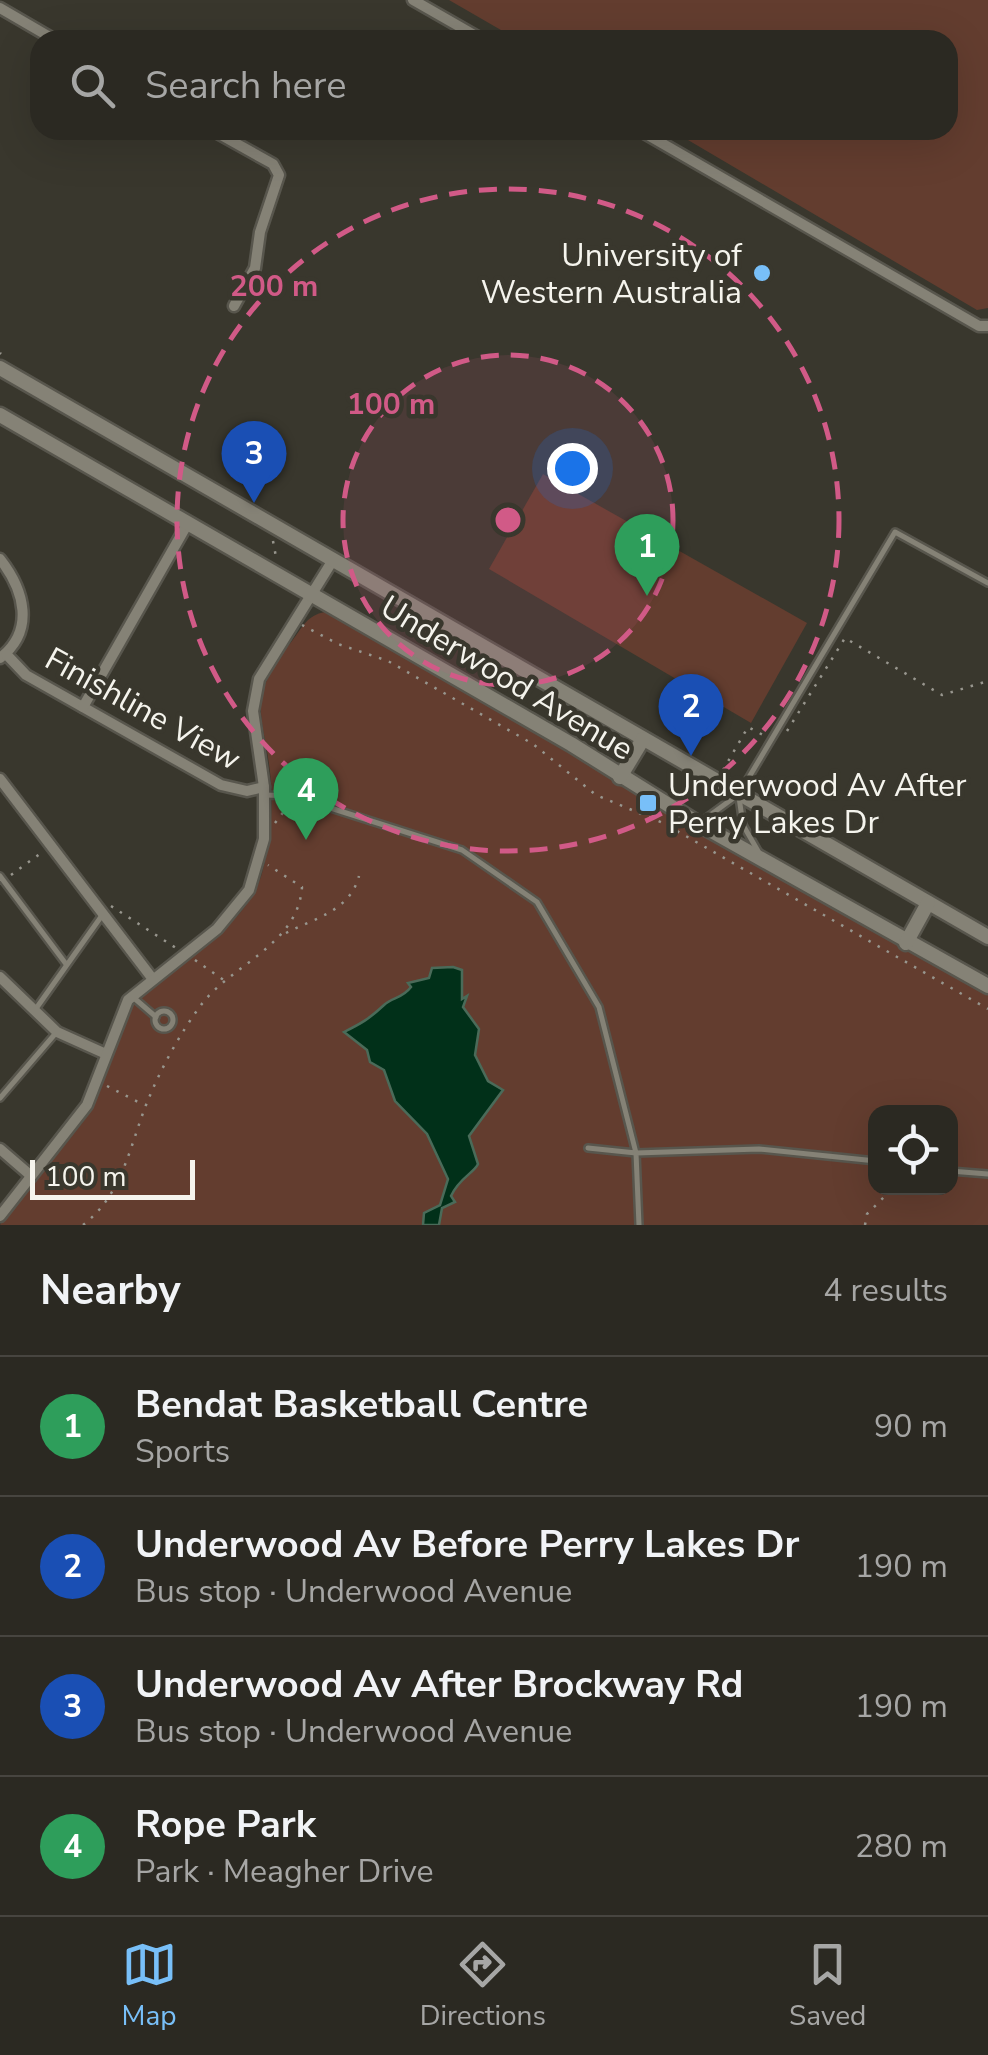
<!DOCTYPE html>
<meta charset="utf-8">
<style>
:root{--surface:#2b2922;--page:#33312a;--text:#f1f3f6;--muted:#a6a6a5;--line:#474540;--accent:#78bff8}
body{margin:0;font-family:"Nunito Sans",sans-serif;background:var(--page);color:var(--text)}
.controls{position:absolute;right:30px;bottom:30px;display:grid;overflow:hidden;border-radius:20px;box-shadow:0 10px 40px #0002}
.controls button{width:90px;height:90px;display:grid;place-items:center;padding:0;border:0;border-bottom:2px solid var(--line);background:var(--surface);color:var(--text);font:50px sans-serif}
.scale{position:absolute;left:30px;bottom:25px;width:165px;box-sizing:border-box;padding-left:10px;border:5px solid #f5f4ed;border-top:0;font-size:28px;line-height:35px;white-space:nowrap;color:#f5f4ed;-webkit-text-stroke:8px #39372d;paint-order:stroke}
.you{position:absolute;left:572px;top:468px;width:35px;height:35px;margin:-25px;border:8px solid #fff;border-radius:50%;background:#1a73e8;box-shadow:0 0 0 15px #1a73e833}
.badge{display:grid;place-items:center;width:65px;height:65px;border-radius:50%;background:var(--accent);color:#fff;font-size:32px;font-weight:700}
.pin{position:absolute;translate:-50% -82px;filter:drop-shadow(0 2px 5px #0008)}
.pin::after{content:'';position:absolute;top:52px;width:35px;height:30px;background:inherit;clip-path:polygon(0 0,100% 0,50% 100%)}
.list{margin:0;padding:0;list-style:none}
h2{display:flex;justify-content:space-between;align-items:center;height:130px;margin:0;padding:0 40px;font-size:42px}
h2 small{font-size:32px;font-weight:400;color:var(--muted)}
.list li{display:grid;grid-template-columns:65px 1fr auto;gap:30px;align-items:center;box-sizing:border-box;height:140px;padding:0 40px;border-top:2px solid var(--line)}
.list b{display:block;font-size:38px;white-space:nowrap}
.list p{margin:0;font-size:32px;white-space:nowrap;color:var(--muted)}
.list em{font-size:32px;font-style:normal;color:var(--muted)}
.icon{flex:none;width:55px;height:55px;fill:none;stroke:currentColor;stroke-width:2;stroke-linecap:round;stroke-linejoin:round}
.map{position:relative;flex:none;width:988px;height:1225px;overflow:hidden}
.search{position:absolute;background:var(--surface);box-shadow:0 10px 40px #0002;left:30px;right:30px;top:30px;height:110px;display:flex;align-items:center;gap:25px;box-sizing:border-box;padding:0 35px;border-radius:30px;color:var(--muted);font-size:38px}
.sheet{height:690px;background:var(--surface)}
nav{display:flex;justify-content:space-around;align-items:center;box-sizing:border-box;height:140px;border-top:2px solid var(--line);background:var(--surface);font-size:28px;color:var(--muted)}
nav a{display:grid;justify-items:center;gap:5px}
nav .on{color:var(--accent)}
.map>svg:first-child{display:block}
.green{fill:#633d2f;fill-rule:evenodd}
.water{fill:#013019;stroke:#4a6b59;stroke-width:2.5}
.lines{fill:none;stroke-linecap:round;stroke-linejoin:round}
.service-casing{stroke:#58564d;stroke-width:10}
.minor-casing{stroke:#58564d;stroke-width:15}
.secondary-casing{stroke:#58564d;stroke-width:19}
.path{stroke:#98968e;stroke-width:2.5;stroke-dasharray:2.5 8;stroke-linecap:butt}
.service{stroke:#858276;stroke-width:5}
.minor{stroke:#858276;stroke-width:10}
.secondary{stroke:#858276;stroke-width:14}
.ring{fill:none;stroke:#d15a87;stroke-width:5;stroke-dasharray:18 12}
.poi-dot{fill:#78bff8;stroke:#39372d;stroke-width:4}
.labels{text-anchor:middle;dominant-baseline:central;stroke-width:9;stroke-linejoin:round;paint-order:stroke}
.poi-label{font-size:32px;fill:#f5f4ed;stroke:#39372d;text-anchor:end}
.street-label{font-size:32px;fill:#f5f4ed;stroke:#39372d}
.centre{fill:#d15a87;stroke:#39372d;stroke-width:5}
.ring-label{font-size:30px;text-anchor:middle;font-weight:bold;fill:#d15a87;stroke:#39372d;stroke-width:9;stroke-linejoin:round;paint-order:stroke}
</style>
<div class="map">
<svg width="988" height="1225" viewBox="0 0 988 1225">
<rect width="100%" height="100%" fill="#39372d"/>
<!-- green -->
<g class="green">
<polygon points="449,0 988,0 988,308 977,310 671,130 948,130 948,40 518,40"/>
<polygon points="543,474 807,623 751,723 489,569"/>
<path d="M 325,612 L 538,733 L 677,820 L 988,995 L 988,1225 L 0,1225 C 9,1211 19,1195 30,1181 C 50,1155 78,1135 93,1106 C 111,1074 109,1028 135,1000 C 174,958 245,933 262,873 C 270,843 273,814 271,783 C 266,714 242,704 292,641 C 302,628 307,615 325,612 ZM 876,1112 L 950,1112 L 950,1188 L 876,1188 Z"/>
</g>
<!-- water -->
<path class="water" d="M 453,967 L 462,970 L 462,999 L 467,996 L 463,1007 L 479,1029 L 475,1055 L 488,1081 L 503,1090 L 469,1136 L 478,1164 C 474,1173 459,1178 451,1196 L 455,1202 L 442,1208 L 439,1225 L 423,1225 L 424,1213 L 440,1205 L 448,1179 L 427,1134 L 395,1101 L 384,1070 L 370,1062 L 367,1050 L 344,1032 C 362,1023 369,1019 384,1005 C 392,997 402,999 411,987 L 408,983 L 429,978 L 432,968 Z"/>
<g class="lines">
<defs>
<g id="service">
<polyline points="265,795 293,796 462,850 537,902 599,1007 636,1153 588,1148"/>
<polyline points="739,797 743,825 758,851"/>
<polyline points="702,821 739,794 895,532 988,583"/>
<polyline points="0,876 66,964"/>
<polyline points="134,998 156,1017"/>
<polyline points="35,1010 103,914"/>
<circle cx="164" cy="1020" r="9"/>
<polyline points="0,1098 55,1034"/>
<polyline points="950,1171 988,1174"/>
<polyline points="639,1225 636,1153 759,1149 876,1161"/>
</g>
<g id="minor">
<polyline points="413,0 483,40"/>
<polyline points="0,8 55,40"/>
<polyline points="212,130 273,164 279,175 260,232 255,268 234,306"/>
<polyline points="639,130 979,326 988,326"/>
<path d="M 0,559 C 25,591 35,631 0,658"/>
<polyline points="6,654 26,675 221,785 247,791 264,787"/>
<polyline points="83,707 188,523"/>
<polyline points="0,779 152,978"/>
<polyline points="0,977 57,1032 106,1054"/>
<polyline points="0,1149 29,1174"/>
<polyline points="0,1216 87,1105 128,1000 217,929 249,890 264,839 264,787 253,711 259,679 333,560"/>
</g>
<g id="secondary">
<polyline points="0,368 988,937"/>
<polyline points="0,415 571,744 699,824 988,986"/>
<polyline points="620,777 643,739"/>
<polyline points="906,943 928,903"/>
</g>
</defs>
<!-- service casing -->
<use href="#service" class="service-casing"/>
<!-- minor casing -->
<use href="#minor" class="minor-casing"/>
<!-- secondary casing -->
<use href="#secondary" class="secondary-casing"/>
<!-- path -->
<g class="path">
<polyline points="0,353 1,354"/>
<polyline points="273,541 276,557"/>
<polyline points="302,625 338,644 388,661 533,744 596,795 663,823 988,1009"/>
<polyline points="787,731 845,638 942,695 988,681"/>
<polyline points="723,770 748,727 763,735"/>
<polyline points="680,798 710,791"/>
<polyline points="275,823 291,802"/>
<polyline points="11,875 41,853"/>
<polyline points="111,906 176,948"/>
<path d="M 286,933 C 315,918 350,911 359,876"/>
<polyline points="195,960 225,981"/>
<polyline points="107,1086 144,1105"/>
<path d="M 83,1225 C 122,1195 129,1149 146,1105 C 160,1070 179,1035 201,1005 C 232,964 298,945 302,887 L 268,865"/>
<polyline points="865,1225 867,1214 893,1188"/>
</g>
<!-- service -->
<use href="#service" class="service"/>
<!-- minor -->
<use href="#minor" class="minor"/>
<!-- secondary -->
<use href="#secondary" class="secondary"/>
</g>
<!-- distance rings -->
<circle cx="508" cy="520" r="165" fill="#d15a87" fill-opacity=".12"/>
<g class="ring">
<circle cx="508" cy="520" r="165"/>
<circle cx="508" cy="520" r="331"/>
</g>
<!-- markers -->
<g class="poi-dot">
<circle cx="762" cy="273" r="10"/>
<rect x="638" y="793" width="20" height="20" rx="5"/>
</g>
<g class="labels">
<!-- poi labels -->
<g class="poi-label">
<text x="742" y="255">University of<tspan x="742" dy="37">Western Australia</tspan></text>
<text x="668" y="785" text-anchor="start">Underwood Av After<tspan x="668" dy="37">Perry Lakes Dr</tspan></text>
</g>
<!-- street labels -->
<g class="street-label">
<text transform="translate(507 678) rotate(31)">Underwood Avenue</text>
<text transform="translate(143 709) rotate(29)">Finishline View</text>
</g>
</g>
<circle cx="508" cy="520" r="15" class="centre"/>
<g class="ring-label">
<text x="274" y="296">200 m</text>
<text x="391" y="414">100 m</text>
</g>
</svg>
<div class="controls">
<button><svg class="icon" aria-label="locate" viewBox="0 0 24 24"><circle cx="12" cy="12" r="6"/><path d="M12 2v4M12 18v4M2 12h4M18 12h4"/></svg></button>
</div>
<div class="scale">100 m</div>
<div class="you"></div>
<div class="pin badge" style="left:647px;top:596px;background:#2e9e5b">1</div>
<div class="pin badge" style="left:691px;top:756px;background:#1a4fb4">2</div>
<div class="pin badge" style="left:254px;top:503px;background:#1a4fb4">3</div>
<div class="pin badge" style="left:306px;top:840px;background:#2e9e5b">4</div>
<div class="search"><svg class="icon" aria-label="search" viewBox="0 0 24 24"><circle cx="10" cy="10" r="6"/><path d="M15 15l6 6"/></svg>Search here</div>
</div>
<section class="sheet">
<h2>Nearby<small>4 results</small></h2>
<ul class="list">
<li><span class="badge" style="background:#2e9e5b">1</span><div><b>Bendat Basketball Centre</b><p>Sports</p></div><em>90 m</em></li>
<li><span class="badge" style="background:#1a4fb4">2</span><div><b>Underwood Av Before Perry Lakes Dr</b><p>Bus stop · Underwood Avenue</p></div><em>190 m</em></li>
<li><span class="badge" style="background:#1a4fb4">3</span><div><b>Underwood Av After Brockway Rd</b><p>Bus stop · Underwood Avenue</p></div><em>190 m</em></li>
<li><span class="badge" style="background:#2e9e5b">4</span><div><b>Rope Park</b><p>Park · Meagher Drive</p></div><em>280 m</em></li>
</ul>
</section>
<nav>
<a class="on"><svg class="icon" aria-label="map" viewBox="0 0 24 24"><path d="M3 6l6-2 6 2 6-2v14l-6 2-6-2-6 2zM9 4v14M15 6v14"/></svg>Map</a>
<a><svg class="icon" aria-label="directions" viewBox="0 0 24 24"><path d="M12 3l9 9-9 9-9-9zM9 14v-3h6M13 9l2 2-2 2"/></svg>Directions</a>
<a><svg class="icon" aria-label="saved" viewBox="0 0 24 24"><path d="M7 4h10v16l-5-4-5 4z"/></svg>Saved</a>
</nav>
